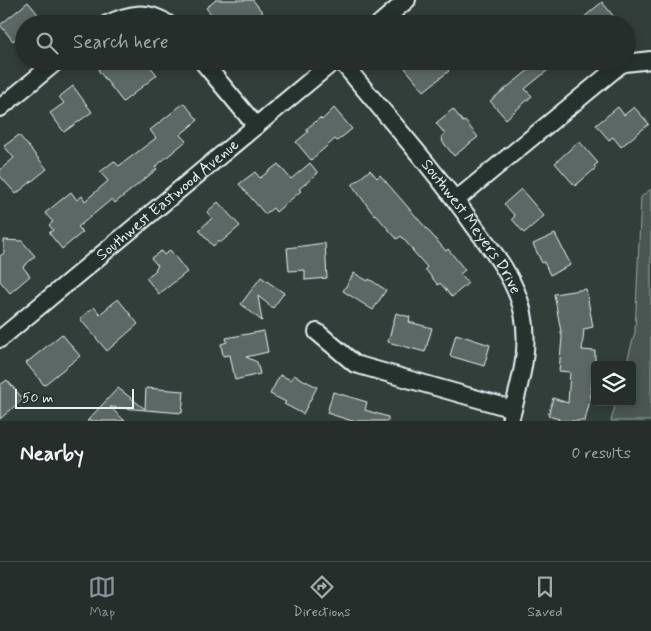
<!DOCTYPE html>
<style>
:root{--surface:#262e2b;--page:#323a37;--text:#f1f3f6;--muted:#a4a8a9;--line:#424a47;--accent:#8c9099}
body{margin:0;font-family:Mynerve,sans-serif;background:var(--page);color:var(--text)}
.controls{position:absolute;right:15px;bottom:15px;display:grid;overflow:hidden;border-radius:5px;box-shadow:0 2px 8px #0003}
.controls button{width:45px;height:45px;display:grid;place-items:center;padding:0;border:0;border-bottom:1px solid var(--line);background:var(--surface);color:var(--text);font:25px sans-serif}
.scale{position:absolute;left:15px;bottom:12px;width:119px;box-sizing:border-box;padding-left:5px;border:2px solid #e8f1f8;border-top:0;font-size:14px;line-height:18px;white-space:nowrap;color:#e8f1f8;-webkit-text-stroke:4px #26332d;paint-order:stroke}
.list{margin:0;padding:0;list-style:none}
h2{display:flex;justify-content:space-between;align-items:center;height:65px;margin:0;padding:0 20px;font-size:21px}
h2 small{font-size:16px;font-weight:400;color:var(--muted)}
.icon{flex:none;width:28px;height:28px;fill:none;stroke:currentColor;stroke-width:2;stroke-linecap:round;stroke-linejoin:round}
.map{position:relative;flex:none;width:651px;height:421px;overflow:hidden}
.search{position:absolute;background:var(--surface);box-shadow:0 2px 8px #0003;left:15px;right:15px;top:15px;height:55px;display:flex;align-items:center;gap:12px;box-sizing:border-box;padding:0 18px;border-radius:28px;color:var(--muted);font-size:19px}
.sheet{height:140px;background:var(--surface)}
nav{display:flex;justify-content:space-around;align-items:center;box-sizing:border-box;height:70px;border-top:1px solid var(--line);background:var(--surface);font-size:14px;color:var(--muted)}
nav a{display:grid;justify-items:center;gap:2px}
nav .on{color:var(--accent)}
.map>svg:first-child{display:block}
.green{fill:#495651;stroke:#98a4a4}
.building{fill:#5c6865;stroke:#e8f1f8}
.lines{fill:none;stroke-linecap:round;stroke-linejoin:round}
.minor-casing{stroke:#e8f1f8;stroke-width:20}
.minor{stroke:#26332d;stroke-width:16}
.labels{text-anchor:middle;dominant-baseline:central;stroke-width:4.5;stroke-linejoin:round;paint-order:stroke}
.street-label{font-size:16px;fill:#e8f1f8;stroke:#26332d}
</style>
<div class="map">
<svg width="651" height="421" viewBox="0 0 651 421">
<rect width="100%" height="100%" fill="#323e39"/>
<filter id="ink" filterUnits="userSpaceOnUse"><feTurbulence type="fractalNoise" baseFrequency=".02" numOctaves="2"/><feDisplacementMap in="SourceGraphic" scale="10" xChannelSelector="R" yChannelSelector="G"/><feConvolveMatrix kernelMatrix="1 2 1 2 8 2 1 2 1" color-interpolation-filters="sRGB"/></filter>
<g filter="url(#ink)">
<!-- green -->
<polygon class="green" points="651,189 651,421 611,421 616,402 632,402 632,365 626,365 635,332 641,197"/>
<!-- building -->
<g class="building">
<polygon points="216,0 253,0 263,13 249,24 226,24 222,18 217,21 206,8"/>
<polygon points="28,2 46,24 24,24 24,32 13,41 0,25"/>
<polygon points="602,2 615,18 608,24 576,24"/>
<polygon points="109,61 118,61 122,66 128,61 146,61 157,75 123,102 98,70"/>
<polygon points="413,61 440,61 449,71 424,91 405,68"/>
<polygon points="524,61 559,61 525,89 532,96 506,119 490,101 530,69"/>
<polygon points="73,86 92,112 64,132 50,113 64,103 59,97"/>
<polygon points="184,103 198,120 180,135 186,141 155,167 157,169 115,203 112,199 78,227 83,232 62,249 49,233 53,230 49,225 53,222 45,213 71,192 77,200 82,196 85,201 108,181 100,172 114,161 119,166 156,138 150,130"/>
<polygon points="618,107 624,115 634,107 649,124 621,147 613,137 609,140 596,125"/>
<polygon points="334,108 352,129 337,141 335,139 311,160 296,142 308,132 306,129 320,118 322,120"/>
<polygon points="453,109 463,122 465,121 478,137 454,156 442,141 443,140 441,137 445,134 436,123"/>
<polygon points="19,135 47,169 16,194 0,176 0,170 14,158 4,146"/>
<polygon points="579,141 598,163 594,166 596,168 575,186 555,163"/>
<polygon points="310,163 318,173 299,189 301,191 276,212 273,208 265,214 239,184 255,172 260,178 278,164 291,179"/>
<polygon points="370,170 377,178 380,175 446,251 448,249 465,270 460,274 468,283 452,297 440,283 438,285 425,269 427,267 412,250 413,248 412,249 401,236 397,239 375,214 374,215 352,185"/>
<polygon points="521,189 544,216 524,233 512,219 515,216 504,204"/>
<polygon points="218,202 240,226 220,243 219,241 213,246 199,230 212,218 207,212"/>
<polygon points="555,234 571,265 550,275 544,262 542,263 533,244"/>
<polygon points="4,240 22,241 35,256 23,267 30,276 10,293 0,281 0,256 4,253"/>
<polygon points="325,243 327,278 305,280 305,270 289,271 287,248"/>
<polygon points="170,250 187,272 159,294 146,278 156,270 155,269 158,266 151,258 161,251 164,255"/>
<polygon points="354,273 368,281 369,279 386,290 373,310 343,291"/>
<polygon points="261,277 284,293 273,308 258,296 262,321 241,304"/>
<polygon points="586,289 593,327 584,329 582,350 595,351 595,381 592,381 590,400 585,421 558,421 559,419 548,416 553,398 568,403 570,372 559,371 562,337 554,294"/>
<polygon points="118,299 138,324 107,351 80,319 94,307 100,314"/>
<polygon points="396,313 410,317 409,322 432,328 425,352 388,342"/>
<polygon points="264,331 268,352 246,357 257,362 260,374 235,380 230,355 223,356 221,344 227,342 226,338"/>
<polygon points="62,334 80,356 44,385 26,363"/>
<polygon points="456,334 490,345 484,366 450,356"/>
<polygon points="280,375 291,380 294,375 317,387 303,414 284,404 286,402 270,394"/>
<polygon points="7,380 23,399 0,419 0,385"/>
<polygon points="118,388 145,409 146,388 184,391 182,413 110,407 125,421 87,421"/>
<polygon points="333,392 367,402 365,410 388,417 388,421 352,421 327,413"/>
</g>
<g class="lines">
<defs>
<g id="minor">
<path d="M 107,24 C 128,14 148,9 168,24"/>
<polyline points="379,24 407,0"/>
<polyline points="202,61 256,126"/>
<path id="s1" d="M 341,61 C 387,117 436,171 477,230 C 496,255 516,281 523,313 C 531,349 519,386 510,421"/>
<polyline points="0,108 57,61"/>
<polyline points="456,200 620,65 625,63 651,60"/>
<polyline points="317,332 355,364 513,409"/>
<path id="s2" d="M 0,339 L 334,61"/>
</g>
</defs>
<!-- minor casing -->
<use href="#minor" class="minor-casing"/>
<!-- minor -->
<use href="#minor" class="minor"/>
</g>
</g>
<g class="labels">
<!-- street labels -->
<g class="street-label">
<text stroke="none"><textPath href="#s2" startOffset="218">Southwest Eastwood Avenue</textPath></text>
<text stroke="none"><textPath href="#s1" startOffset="211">Southwest Meyers Drive</textPath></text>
</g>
</g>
</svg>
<div class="controls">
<button><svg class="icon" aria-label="layers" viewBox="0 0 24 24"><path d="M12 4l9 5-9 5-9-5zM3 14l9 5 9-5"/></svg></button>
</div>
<div class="scale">50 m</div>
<div class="search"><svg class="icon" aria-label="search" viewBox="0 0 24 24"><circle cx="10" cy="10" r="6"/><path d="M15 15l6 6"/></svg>Search here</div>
</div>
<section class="sheet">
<h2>Nearby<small>0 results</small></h2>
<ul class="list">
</ul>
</section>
<nav>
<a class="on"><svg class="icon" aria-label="map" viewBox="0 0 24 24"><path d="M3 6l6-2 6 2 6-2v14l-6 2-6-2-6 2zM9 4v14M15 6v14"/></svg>Map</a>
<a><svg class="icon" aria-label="directions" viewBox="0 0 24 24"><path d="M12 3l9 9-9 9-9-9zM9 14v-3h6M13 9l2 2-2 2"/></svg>Directions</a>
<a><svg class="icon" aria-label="saved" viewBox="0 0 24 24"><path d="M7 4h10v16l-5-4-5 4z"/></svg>Saved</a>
</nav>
